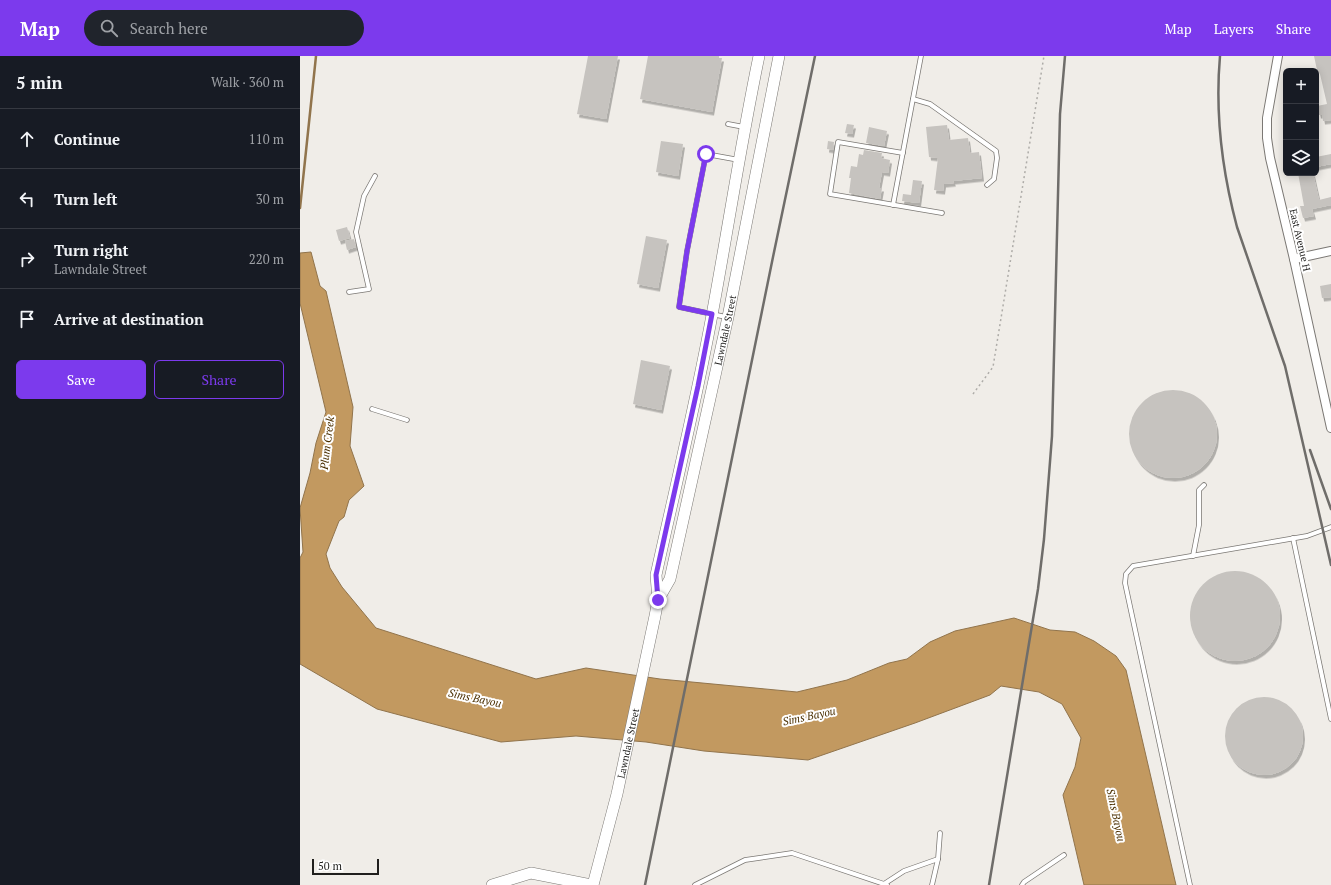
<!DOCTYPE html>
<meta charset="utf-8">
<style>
:root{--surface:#171b24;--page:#20242c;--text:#f1f3f6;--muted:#9ea1a6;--line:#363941;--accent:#7c3aed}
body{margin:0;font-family:"PT Serif",serif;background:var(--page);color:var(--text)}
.controls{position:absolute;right:12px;top:12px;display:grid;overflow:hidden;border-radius:6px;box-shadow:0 2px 10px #0003}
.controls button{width:36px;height:36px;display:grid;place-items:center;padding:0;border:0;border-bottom:1px solid var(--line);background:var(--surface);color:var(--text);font:20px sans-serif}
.scale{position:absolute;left:12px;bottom:10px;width:67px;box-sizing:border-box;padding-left:4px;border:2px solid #201f1d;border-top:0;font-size:11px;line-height:14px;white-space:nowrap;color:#201f1d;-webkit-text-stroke:3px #fff;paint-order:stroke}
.stop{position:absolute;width:12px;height:12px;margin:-9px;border:3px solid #7c3aed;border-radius:50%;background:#fff}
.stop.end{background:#7c3aed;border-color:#fff;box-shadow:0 1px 4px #0008}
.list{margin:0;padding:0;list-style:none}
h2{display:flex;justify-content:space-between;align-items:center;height:52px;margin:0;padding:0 16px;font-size:17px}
h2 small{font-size:13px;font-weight:400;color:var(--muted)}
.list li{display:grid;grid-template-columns:26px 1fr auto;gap:12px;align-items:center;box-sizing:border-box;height:60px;padding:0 16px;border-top:1px solid var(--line)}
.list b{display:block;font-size:15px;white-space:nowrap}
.list p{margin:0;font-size:13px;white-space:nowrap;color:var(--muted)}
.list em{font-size:13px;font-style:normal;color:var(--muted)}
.actions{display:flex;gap:8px;padding:12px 16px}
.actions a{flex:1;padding:9px 0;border:1px solid var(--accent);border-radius:6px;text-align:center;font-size:14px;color:var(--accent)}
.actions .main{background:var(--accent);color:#fff}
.icon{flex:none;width:22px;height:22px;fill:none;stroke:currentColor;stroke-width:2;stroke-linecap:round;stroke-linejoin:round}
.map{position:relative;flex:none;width:1031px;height:829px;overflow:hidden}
header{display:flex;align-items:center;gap:24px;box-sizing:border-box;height:56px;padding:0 20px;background:var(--accent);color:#fff}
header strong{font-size:19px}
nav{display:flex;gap:22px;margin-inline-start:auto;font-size:14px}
.search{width:280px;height:36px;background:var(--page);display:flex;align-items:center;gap:10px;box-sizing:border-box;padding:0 14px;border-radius:22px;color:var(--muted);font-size:15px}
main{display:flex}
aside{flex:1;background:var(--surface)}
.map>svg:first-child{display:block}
.water{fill:#c29960;stroke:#91744c}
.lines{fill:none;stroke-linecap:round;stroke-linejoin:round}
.stream{stroke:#91744c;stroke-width:2.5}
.building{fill:#c6c3bf;filter:url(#shadow)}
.lane-casing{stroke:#7b7874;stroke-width:5.5}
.street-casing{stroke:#7b7874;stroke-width:10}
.secondary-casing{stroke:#7b7874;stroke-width:12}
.path{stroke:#aeaca8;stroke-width:1.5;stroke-dasharray:2 3;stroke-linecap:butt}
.lane{stroke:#fff;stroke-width:4}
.street{stroke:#fff;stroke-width:8}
.secondary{stroke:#fff;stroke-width:11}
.rail{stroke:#6f6d6a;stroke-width:2.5}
.route{stroke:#7c3aed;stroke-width:5}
.labels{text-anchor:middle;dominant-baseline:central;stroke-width:4;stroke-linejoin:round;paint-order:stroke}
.street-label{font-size:10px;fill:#201f1d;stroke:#fff}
.water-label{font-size:11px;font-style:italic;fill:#4b2f00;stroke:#fff}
</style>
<header>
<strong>Map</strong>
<div class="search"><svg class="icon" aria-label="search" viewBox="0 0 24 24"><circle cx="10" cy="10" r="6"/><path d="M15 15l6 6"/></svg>Search here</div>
<nav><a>Map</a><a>Layers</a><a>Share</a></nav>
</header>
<main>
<aside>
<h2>5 min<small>Walk · 360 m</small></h2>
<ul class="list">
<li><svg class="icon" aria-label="ahead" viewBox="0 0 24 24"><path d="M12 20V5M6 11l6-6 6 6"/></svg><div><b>Continue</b></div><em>110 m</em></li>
<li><svg class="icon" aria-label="left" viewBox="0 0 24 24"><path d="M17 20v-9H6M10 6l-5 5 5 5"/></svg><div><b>Turn left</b></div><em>30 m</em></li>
<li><svg class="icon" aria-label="right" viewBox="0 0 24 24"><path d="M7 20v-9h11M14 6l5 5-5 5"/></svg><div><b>Turn right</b><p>Lawndale Street</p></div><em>220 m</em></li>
<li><svg class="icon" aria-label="arrive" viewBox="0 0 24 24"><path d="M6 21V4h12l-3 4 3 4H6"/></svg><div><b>Arrive at destination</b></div></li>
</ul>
<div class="actions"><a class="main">Save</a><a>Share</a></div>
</aside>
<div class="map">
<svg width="1031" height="829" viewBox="0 0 1031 829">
<defs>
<filter id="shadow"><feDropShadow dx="2" dy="3.5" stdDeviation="0" flood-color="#0004"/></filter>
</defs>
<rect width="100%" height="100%" fill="#f0ede8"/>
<!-- water -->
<polygon class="water" points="11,196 20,230 26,235 53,351 50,390 64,430 49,444 44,461 39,465 26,498 30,512 42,531 76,572 236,623 286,612 360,623 497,636 547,624 589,607 607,603 630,586 655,575 714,562 750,574 775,576 794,585 816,600 826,614 876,829 784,829 763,739 775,711 781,682 762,648 739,636 701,630 690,639 615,667 508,704 404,695 346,686 276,680 201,686 77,653 0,608 0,502 3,496 0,452 10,417 16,387 26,356 0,247 0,197"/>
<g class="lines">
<!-- stream -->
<polyline class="stream" points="0,152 16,0"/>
</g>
<!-- building -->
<g class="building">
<polygon points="288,0 318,0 306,63 277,58"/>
<polygon points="348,0 419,0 419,2 422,2 412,56 340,43"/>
<polygon points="1014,0 1031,0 1031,64 1023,65 1022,59 1019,59 1017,50 1027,48 1019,14 1017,14"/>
<polygon points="547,68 554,69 552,78 545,77"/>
<polygon points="647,69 649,84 668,82 670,97 679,96 682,122 653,125 654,127 644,128 643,135 634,134 638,102 629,101 626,71"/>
<polygon points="569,71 587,75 584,90 566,87"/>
<polygon points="361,85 383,88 378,120 356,116"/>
<polygon points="528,85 534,86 533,94 527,93"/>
<polygon points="564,94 582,97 581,102 590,104 588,117 582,116 579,132 582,132 580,143 549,137 551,122 549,122 551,110 557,111 559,98 563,99"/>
<polygon points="1031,98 1031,108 1016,111 1016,101"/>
<polygon points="998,117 1013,117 1019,144 1031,141 1031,149 1012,153 1014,160 1003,162 1000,150 1004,150"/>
<polygon points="613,124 622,125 619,147 602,145 603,138 611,139"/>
<polygon points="47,171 50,182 39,185 36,174"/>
<polygon points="346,180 367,184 358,232 337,228"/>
<polygon points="54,183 56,191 47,194 45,185"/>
<polygon points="1031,228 1031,241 1022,242 1020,230"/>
<polygon points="341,304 370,310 361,354 333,348"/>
<circle cx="873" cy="378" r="44"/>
<circle cx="935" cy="560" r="45"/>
<circle cx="964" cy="680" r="39"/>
</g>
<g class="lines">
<defs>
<g id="lane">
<polyline points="613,43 630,48 696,95 697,102 694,123 687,129"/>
<polyline points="428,68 444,71"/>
<polyline points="603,97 538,86 530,138 642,157"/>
<polyline points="593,149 621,0"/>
<polyline points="49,236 69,233 56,176 64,140 75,120"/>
<polyline points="426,261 379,251 387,195 406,98 439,104"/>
<polyline points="72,353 107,364"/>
<polyline points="993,482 1031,663"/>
<polyline points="893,500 899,469 899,434 904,429"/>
<polyline points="584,828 604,815 638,803"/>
<polyline points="395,829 445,804 492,797 587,829"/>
<polyline points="632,829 638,803 640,777"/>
<polyline points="722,829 724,826 764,799"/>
<polyline points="890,829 825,527 826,518 833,510 1007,480 1031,471"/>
</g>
<g id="street">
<polyline points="978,0 967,62 967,82 970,102 994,203 1031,372"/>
<polyline points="994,203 1031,195"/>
</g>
<g id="secondary">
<path id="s1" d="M 358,544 L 370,523 L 428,261 L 479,0"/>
<polyline points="192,829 231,817 291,829"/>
<path id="s2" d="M 293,829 L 317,738 L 355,560 L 358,544 L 356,519 C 375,433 396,346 412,259 C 428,173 441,86 459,0"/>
</g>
</defs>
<!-- lane casing -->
<use href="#lane" class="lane-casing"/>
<!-- street casing -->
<use href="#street" class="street-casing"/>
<!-- secondary casing -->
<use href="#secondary" class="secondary-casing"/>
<!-- path -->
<polyline class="path" points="673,338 693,311 744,0"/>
<!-- lane -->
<use href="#lane" class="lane"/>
<!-- street -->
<use href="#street" class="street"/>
<!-- secondary -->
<use href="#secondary" class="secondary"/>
<!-- rail -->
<g class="rail">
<path d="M 920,0 C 915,57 922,115 937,171 L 985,310 L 1031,509"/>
<polyline points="1010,394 1031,453"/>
<polyline points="345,829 473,201 515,0"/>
<polyline points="689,829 738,533 744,483 752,380 760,58 765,0"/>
</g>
</g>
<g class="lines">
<!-- route -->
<polyline class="route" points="358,544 356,519 398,330 412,258 379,251 387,195 406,98"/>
</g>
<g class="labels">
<!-- street labels -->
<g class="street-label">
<text transform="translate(1000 184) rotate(77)">East Avenue H</text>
<text stroke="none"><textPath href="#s1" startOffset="279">Lawndale Street</textPath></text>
<text stroke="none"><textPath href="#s2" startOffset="146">Lawndale Street</textPath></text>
</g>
<!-- water labels -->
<g class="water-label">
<text transform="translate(27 387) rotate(-83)">Plum Creek</text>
<text transform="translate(175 642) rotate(12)">Sims Bayou</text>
<text transform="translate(509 660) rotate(-12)">Sims Bayou</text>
<text transform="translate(816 759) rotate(78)">Sims Bayou</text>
</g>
</g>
</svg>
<div class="controls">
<button>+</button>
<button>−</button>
<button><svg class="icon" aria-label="layers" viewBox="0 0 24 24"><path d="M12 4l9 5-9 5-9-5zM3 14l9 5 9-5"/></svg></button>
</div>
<div class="scale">50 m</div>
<div class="stop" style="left:406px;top:98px"></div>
<div class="stop end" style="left:358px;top:544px"></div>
</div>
</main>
